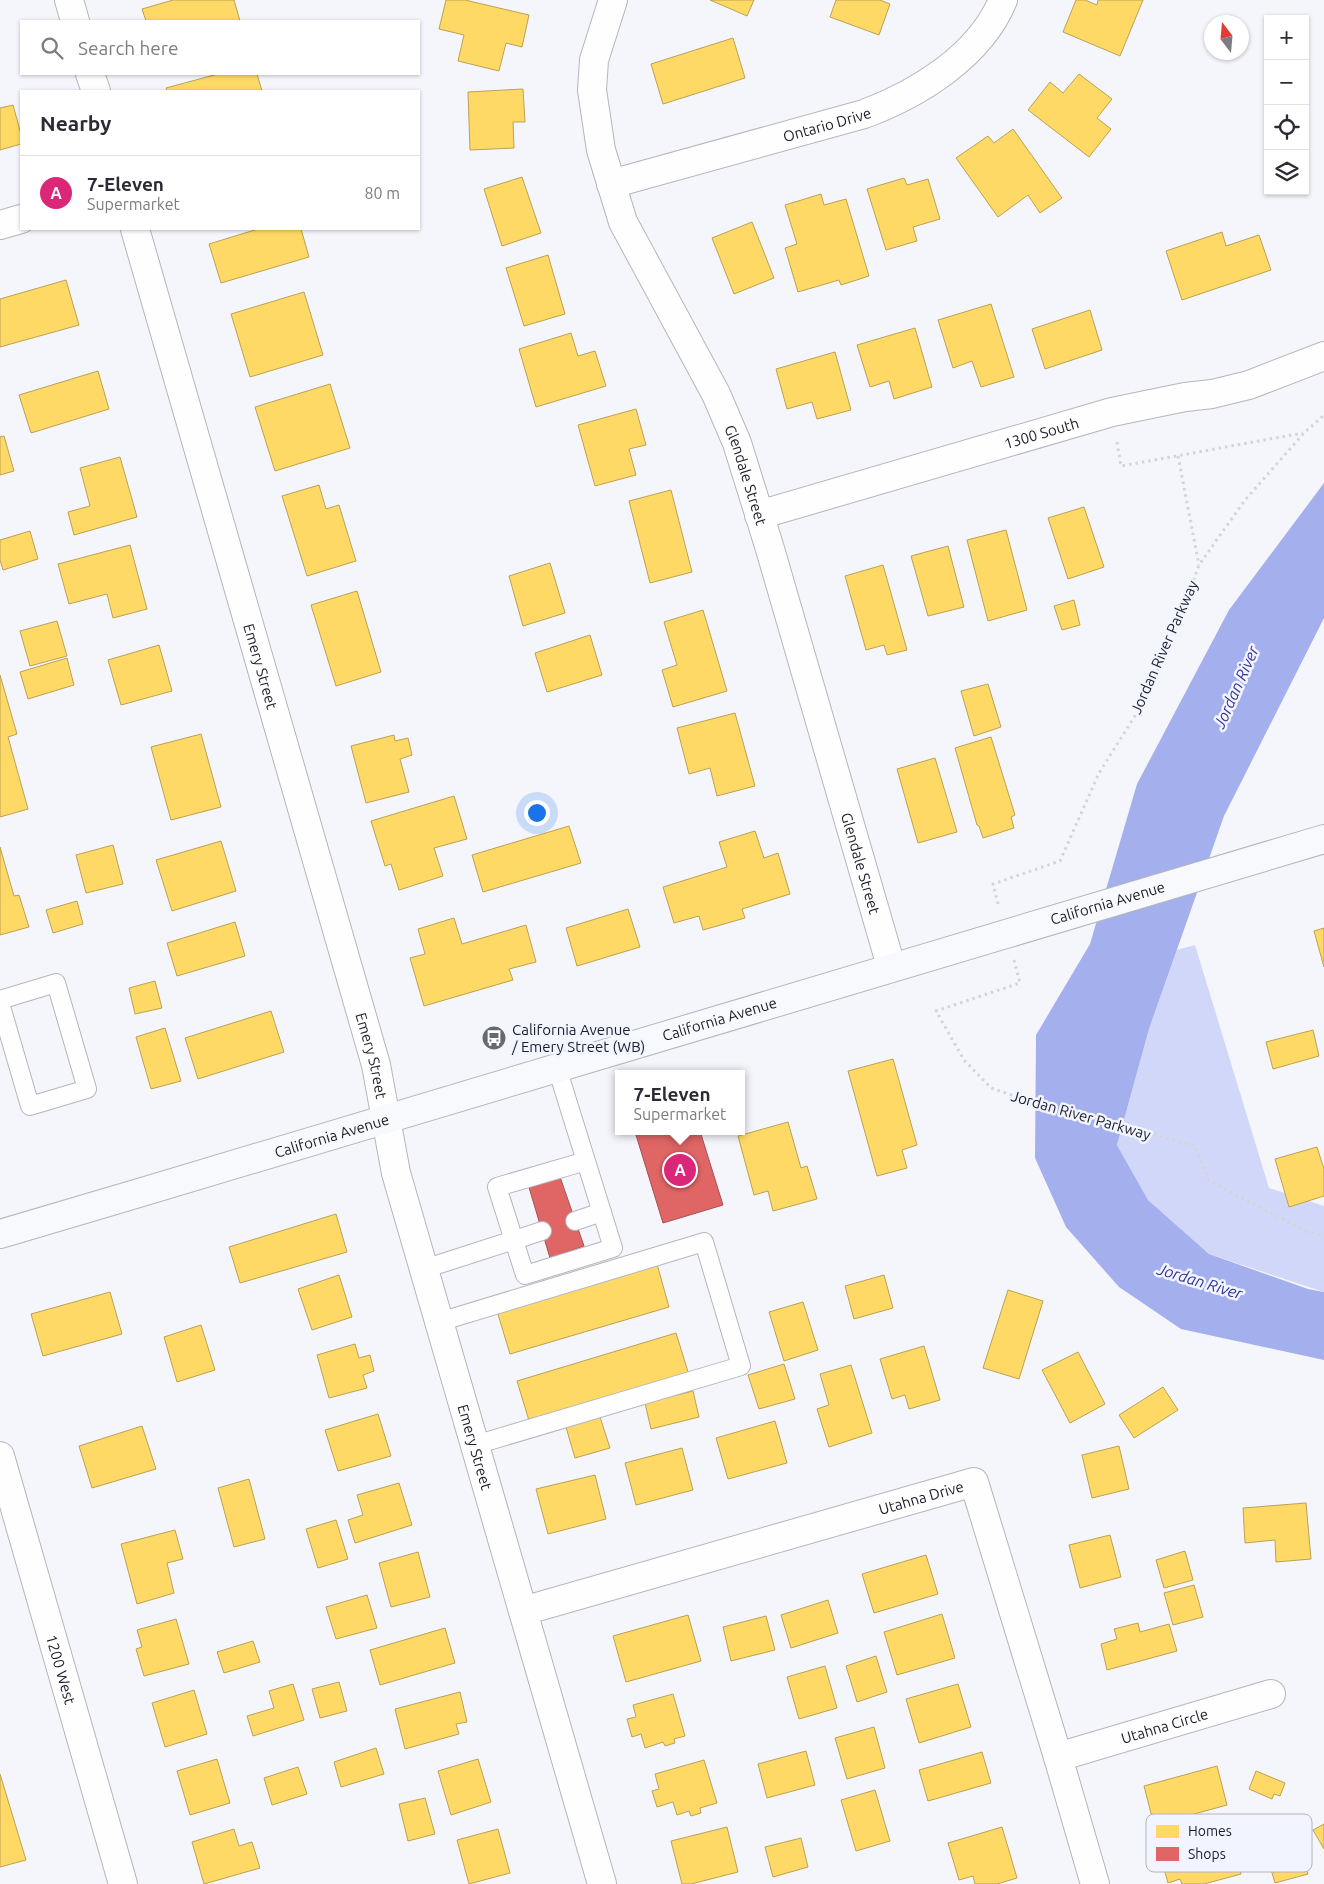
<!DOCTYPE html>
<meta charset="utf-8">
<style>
:root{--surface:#fff;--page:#f2f2f3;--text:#2b2b33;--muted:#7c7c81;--line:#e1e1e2;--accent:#db2777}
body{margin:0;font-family:Ubuntu,sans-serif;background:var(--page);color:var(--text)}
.controls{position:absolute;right:15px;top:15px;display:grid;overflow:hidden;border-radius:0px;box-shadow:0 1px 4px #0004}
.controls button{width:45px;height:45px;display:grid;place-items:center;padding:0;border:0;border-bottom:1px solid var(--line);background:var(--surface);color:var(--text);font:25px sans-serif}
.compass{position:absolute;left:1204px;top:15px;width:45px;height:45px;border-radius:50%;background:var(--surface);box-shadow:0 1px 4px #0004;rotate:344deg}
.you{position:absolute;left:536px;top:812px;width:18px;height:18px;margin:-12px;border:4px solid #fff;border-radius:50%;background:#1a73e8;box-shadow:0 0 0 8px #1a73e833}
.badge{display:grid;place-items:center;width:32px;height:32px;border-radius:50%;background:var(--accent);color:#fff;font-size:16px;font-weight:700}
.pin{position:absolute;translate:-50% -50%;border:2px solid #fff;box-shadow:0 1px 5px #0006}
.popup{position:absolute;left:615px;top:1070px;width:130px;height:65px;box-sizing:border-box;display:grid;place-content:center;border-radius:0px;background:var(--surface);filter:drop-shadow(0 1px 4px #0005);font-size:16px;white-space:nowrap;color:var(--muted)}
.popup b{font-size:19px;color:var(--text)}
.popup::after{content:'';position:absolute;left:50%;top:100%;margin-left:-10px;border:10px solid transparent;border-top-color:var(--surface)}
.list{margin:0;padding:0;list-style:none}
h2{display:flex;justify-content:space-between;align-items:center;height:65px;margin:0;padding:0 20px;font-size:21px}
h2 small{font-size:16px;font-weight:400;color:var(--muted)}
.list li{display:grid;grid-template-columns:32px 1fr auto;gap:15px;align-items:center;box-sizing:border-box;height:75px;padding:0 20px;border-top:1px solid var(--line)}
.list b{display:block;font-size:19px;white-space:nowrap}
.list p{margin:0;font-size:16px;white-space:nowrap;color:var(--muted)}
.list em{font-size:16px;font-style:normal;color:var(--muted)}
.icon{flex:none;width:28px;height:28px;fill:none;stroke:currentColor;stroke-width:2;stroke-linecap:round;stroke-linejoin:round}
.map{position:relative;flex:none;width:1324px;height:1884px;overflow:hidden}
.search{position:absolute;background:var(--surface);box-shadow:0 1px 4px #0004;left:20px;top:20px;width:400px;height:55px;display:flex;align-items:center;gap:12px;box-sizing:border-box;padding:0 18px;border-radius:0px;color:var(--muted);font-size:19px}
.panel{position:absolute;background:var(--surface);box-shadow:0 1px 4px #0004;left:20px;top:90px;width:400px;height:140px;border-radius:0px}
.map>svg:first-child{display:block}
.green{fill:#d1d7f8}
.water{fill:#a4afee}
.homes{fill:#ffd966;stroke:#bba153}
.shops{fill:#e06666;stroke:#a55053}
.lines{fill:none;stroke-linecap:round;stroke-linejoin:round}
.service-casing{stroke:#b5b6bd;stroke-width:20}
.minor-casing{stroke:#b5b6bd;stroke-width:30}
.secondary-casing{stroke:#b5b6bd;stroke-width:30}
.path{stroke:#d4d4d7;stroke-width:3;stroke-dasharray:2.5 4;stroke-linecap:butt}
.service{stroke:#fefeff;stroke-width:18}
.minor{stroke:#fefeff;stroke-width:28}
.secondary{stroke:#f8f9fc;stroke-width:28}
.labels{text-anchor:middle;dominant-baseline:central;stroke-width:5;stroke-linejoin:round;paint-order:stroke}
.street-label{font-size:15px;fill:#1b1d26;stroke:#f2f5ff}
.poi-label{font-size:15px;fill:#1b1d26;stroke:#f2f5ff;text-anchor:start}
.water-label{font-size:16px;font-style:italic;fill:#34369a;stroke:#f2f5ff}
.key{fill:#f2f5ff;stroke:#b2b4be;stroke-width:1}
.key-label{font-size:14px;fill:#1b1d26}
</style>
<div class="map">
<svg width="1324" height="1884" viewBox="0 0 1324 1884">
<rect width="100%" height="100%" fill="#f5f6fc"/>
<!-- green -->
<polygon class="green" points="1195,945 1269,1188 1324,1206 1324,1292 1209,1254 1148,1200 1117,1145 1149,1029 1177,950"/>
<!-- water -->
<polygon class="water" points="1324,483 1324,618 1224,816 1149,1029 1117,1145 1148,1200 1209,1254 1308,1289 1324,1292 1324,1360 1181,1329 1119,1287 1066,1227 1035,1158 1036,1035 1090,944 1137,784 1229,610"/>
<!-- homes -->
<g class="homes">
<polygon points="173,0 234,0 240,21 146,21 142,9"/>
<polygon points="446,0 465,0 529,15 522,47 506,43 499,71 458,61 464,35 439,29"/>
<polygon points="710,0 754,0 747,16"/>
<polygon points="836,0 880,0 890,4 879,35 830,17"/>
<polygon points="1076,0 1085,0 1097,5 1098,0 1143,0 1120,56 1063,32"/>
<polygon points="733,38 745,78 663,104 651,64"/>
<polygon points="218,74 257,74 262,91 167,91 166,88"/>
<polygon points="1079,74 1112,99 1097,118 1111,129 1089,157 1028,110 1050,82 1063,93"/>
<polygon points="523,89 525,122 513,122 514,148 470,150 468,92"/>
<polygon points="13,105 21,134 21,144 0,150 0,108"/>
<polygon points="1013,129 1062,198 1040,213 1028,195 998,217 956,158 988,136 994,143"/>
<polygon points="522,177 541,233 502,246 484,189"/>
<polygon points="904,178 907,185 928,179 940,219 913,227 917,241 886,250 867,189"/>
<polygon points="821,194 824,205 846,199 869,276 841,285 839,280 798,292 785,248 797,244 785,205"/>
<polygon points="752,222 774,278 734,294 712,238"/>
<polygon points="258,229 301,229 309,257 221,283 209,244"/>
<polygon points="1222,232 1226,246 1259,235 1271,270 1182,300 1166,251"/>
<polygon points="548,255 565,314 524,326 506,268"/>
<polygon points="66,280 79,325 0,347 0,299"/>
<polygon points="304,292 323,355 250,377 231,314"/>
<polygon points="991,304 1014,377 981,387 972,361 953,368 938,320"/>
<polygon points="1090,310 1102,350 1045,369 1032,329"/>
<polygon points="915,328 932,387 894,399 889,381 870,387 857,345"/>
<polygon points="571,333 578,356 595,351 606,386 536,407 519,349"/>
<polygon points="835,352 851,410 817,419 812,402 787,409 776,369"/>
<polygon points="98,371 109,409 31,433 19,395"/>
<polygon points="330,384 350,448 275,471 255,407"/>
<polygon points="636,409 646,445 629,449 636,475 595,486 578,425"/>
<polygon points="4,436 14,471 0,475 0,437"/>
<polygon points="120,457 137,517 74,535 68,512 90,506 80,468"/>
<polygon points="319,485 326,509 339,505 356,561 307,576 282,496"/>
<polygon points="671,490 692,572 650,583 629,501"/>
<polygon points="1084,507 1104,567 1068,579 1048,518"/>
<polygon points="1006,530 1027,610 988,621 967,540"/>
<polygon points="30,531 38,559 3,570 0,560 0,540"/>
<polygon points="130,545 147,609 113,618 107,594 69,604 58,564"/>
<polygon points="948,546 964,607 928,616 911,556"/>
<polygon points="550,563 565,613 523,626 509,576"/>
<polygon points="883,565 907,650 887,655 884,645 866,650 845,576"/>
<polygon points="357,591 381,672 336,686 311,605"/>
<polygon points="1074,600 1080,625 1062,630 1054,606"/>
<polygon points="703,610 727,691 673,707 662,670 677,665 664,622"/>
<polygon points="57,621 67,656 30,666 20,631"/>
<polygon points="590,635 602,675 547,692 535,653"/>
<polygon points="159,645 172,691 121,705 108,660"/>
<polygon points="67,658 74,685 28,699 20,672"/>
<polygon points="0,675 17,734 8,737 28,809 0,817"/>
<polygon points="988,684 1001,727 974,736 961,691"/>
<polygon points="735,713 755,786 717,796 710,768 689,774 677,728"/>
<polygon points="201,734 221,807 171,820 151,747"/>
<polygon points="394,735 395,741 408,738 412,755 400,759 409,792 366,803 351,746"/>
<polygon points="991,737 1015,815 1011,817 1014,828 983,838 979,826 977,825 955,748"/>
<polygon points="935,758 957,832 918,843 897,769"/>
<polygon points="454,796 467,839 434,848 443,876 399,890 391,864 385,866 371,821"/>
<polygon points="569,826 581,863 483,892 472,855"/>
<polygon points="755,831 764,858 778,853 790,894 742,909 745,918 703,930 699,916 674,923 663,887 727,867 719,842"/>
<polygon points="221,841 236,891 172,911 156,860"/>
<polygon points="113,845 123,884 86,893 76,855"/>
<polygon points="0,847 14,896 19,895 29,927 0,935"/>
<polygon points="77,901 83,924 53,933 46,910"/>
<polygon points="628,909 640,947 577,966 566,928"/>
<polygon points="454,918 462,944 526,925 536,962 509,969 513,980 424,1006 410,958 425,954 418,929"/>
<polygon points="235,922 245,956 177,976 167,943"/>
<polygon points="1324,928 1324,967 1314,931"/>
<polygon points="155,981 162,1008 135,1014 129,988"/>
<polygon points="271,1011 284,1052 198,1079 185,1038"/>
<polygon points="165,1028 181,1081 151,1089 136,1037"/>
<polygon points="1313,1030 1319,1056 1273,1069 1266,1042"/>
<polygon points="893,1059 917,1145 902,1150 907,1168 877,1176 848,1071"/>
<polygon points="788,1122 801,1168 807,1166 817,1199 773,1211 768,1191 754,1195 738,1136"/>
<polygon points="1317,1147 1324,1169 1324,1196 1289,1207 1275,1159"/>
<polygon points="336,1214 347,1252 240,1283 229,1247"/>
<polygon points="657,1264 669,1307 510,1354 497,1311"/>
<polygon points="339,1275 352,1317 312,1330 298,1289"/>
<polygon points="884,1275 893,1308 854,1319 845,1286"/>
<polygon points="1008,1290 1043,1301 1019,1379 983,1368"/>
<polygon points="110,1292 122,1334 43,1356 31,1314"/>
<polygon points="803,1302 818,1350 784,1361 769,1312"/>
<polygon points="201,1325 215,1370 177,1382 164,1337"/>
<polygon points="676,1333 689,1375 530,1424 517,1381"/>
<polygon points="355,1344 359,1358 370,1355 374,1371 363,1375 367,1388 329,1398 317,1355"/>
<polygon points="924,1346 940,1400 909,1409 905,1395 892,1399 880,1359"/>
<polygon points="1078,1352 1105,1404 1070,1423 1042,1370"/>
<polygon points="784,1364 795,1399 759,1409 748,1375"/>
<polygon points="851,1365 872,1433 829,1447 817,1409 829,1405 820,1374"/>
<polygon points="1163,1387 1178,1410 1134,1438 1119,1415"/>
<polygon points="693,1391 699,1417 651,1429 645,1403"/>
<polygon points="378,1414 391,1456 338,1471 325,1430"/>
<polygon points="600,1417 610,1448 575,1458 566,1427"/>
<polygon points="775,1421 787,1463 728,1479 716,1438"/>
<polygon points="142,1426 156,1469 92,1488 79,1446"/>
<polygon points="1119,1446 1129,1489 1092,1498 1082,1455"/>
<polygon points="682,1448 693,1490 636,1505 625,1463"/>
<polygon points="595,1475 606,1519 548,1534 536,1489"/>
<polygon points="249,1479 265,1539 234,1547 218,1488"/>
<polygon points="399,1483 412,1525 355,1543 348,1520 363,1515 357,1495"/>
<polygon points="1306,1503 1311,1559 1276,1562 1275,1540 1245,1543 1243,1508"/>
<polygon points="336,1520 348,1559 318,1568 306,1529"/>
<polygon points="175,1530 183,1559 167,1563 174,1593 137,1604 121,1544"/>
<polygon points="1110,1535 1121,1577 1080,1588 1069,1545"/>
<polygon points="1185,1551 1193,1580 1164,1588 1156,1560"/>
<polygon points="418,1552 430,1597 391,1607 379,1563"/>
<polygon points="926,1555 938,1594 874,1613 862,1574"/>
<polygon points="1194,1585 1203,1617 1173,1625 1164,1593"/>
<polygon points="367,1595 377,1628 336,1639 326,1607"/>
<polygon points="828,1600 838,1633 791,1648 781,1615"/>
<polygon points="942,1614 955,1658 897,1675 884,1632"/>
<polygon points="688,1615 701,1661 626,1682 613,1636"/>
<polygon points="766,1616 775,1650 731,1661 723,1627"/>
<polygon points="176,1619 189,1664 144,1676 136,1649 142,1647 137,1630"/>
<polygon points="1138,1623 1140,1632 1169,1624 1177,1651 1107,1670 1101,1644 1117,1639 1114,1629"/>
<polygon points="445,1628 455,1663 380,1685 370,1650"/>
<polygon points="253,1641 260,1662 224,1673 217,1652"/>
<polygon points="876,1656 887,1692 857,1702 846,1666"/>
<polygon points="825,1666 837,1708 799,1719 787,1677"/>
<polygon points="339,1682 347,1711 320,1718 312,1689"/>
<polygon points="293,1684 304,1720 253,1736 247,1716 274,1708 269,1691"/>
<polygon points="958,1684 971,1727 919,1743 906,1699"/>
<polygon points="194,1690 207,1734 165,1747 152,1703"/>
<polygon points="460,1692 467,1722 456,1724 459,1734 405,1749 395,1709"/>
<polygon points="673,1694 685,1736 674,1739 675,1743 665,1746 663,1742 645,1748 641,1734 632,1737 627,1719 636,1717 633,1705"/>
<polygon points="874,1727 885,1768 847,1779 835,1738"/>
<polygon points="376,1748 384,1774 341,1787 334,1762"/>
<polygon points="806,1751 815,1785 767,1798 758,1764"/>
<polygon points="982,1752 991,1783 928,1801 919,1770"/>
<polygon points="217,1759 230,1803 190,1815 177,1771"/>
<polygon points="478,1759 491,1802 451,1815 438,1771"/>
<polygon points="704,1760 717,1803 700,1808 701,1813 691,1816 689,1811 677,1815 673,1802 657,1807 652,1791 659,1789 655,1774"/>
<polygon points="1217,1766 1227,1805 1154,1825 1144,1786"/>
<polygon points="298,1767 307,1794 272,1805 264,1778"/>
<polygon points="1256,1771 1285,1783 1280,1796 1274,1794 1272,1799 1249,1789"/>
<polygon points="0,1774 26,1860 0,1867"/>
<polygon points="875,1790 890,1841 856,1851 841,1800"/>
<polygon points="425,1798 435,1834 408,1841 399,1804"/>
<polygon points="1324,1824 1324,1849 1313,1830"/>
<polygon points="1294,1826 1308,1874 1275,1883 1261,1835"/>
<polygon points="727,1827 738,1872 691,1884 682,1884 671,1841"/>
<polygon points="1002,1827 1017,1878 997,1884 975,1884 973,1876 959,1880 948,1843"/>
<polygon points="234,1829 239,1846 252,1842 260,1868 204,1884 192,1842"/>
<polygon points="498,1829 510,1873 469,1884 457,1840"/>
<polygon points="1213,1836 1217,1853 1234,1848 1241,1874 1204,1884 1182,1884 1180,1879 1168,1883 1159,1851"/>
<polygon points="801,1838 808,1867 773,1877 765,1847"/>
</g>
<!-- shops -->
<g class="shops">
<polygon points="648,1131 700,1131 723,1205 663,1223 636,1135"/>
<polygon points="559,1174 584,1246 550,1258 528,1184"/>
</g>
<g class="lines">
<defs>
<g id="service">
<polyline points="0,1000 56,983 87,1089 30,1106 0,1003"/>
<polyline points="557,1068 613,1248 525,1275 497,1187 586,1161"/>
<polyline points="575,1221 602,1212"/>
<polyline points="424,1269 542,1231"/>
<polyline points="439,1322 704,1242 741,1366 475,1445"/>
</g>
<g id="minor">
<polyline points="69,0 75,21"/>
<path id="s1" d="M 613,0 L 594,60 L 592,90 L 601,150 L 623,222 L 716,394 L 737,443 L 770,549 L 891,966"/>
<polyline points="90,74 96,91"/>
<path id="s2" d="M 611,184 L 864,114 C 918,94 980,56 1003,0"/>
<polyline points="0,225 21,219"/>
<path id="s3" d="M 135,229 L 376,1065 L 396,1173 L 602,1884"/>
<path id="s4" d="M 759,515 L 1112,412 L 1185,397 L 1212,394 L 1249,385 L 1324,356"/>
<path id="s5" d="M 0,1456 L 123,1884"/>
<path id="s6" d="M 523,1611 L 974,1482 L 1058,1757 L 1095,1884"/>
<path id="s7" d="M 1058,1757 L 1271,1694"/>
</g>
<g id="secondary">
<path id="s8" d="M 0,1234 C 442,1104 882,967 1324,839"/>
</g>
</defs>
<!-- service casing -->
<use href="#service" class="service-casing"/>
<!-- minor casing -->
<use href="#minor" class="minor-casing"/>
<!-- secondary casing -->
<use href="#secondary" class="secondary-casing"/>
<!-- path -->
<g class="path">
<polyline points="1117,442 1121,466 1303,433"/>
<polyline points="1178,456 1199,565"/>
<polyline points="998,904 993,884 1060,861 1099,773 1143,703 1181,616 1199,565 1245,500 1304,433 1324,415"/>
<polyline points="1014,960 1020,983 936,1011 964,1060 991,1088 1026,1100 1195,1146 1209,1181 1306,1231 1324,1236"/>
</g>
<!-- service -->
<use href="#service" class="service"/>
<!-- minor -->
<use href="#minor" class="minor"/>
<!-- secondary -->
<use href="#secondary" class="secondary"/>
</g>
<!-- icons -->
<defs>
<symbol id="bus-disc" viewBox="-11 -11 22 22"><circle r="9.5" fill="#676971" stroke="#f2f5ff"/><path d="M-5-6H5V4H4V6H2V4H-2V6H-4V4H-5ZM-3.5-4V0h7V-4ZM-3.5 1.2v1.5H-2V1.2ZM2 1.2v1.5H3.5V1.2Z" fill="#fff"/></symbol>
</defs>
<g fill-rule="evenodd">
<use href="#bus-disc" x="480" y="1024" width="28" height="28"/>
</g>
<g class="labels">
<!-- street labels -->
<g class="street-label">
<text stroke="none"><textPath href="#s2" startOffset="224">Ontario Drive</textPath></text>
<text stroke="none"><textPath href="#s4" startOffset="294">1300 South</textPath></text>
<text stroke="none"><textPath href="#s1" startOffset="511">Glendale Street</textPath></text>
<text transform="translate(1164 647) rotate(-66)">Jordan River Parkway</text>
<text stroke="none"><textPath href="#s3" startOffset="455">Emery Street</textPath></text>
<text stroke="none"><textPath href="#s1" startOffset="916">Glendale Street</textPath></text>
<text stroke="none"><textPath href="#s8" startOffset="1156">California Avenue</textPath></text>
<text stroke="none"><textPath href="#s8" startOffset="751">California Avenue</textPath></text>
<text stroke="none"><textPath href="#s3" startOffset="860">Emery Street</textPath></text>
<text transform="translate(1081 1115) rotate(16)">Jordan River Parkway</text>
<text stroke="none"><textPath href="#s8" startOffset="346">California Avenue</textPath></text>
<text stroke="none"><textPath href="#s3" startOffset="1265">Emery Street</textPath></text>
<text stroke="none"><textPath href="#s6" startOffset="414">Utahna Drive</textPath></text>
<text stroke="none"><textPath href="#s5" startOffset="222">1200 West</textPath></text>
<text stroke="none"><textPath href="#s7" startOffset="111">Utahna Circle</textPath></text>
</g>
<!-- poi labels -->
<g class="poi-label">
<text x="512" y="1029">California Avenue<tspan x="512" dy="17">/ Emery Street (WB)</tspan></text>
</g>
<!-- water labels -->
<g class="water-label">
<text transform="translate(1236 687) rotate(-66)">Jordan River</text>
<text transform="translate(1200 1281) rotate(17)">Jordan River</text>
</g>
</g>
<!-- legend -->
<rect x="1146" y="1814" width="166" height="58" rx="8" class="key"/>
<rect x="1156" y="1825" width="23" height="13" fill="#ffd966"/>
<rect x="1156" y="1847" width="23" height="14" fill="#e06666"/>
<g class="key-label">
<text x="1188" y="1836">Homes</text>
<text x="1188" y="1859">Shops</text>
</g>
</svg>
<div class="controls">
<button>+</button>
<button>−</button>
<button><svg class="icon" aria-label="locate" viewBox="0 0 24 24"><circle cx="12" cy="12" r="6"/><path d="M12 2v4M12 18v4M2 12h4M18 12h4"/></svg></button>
<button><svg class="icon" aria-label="layers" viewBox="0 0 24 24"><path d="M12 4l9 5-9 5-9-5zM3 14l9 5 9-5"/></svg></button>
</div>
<svg class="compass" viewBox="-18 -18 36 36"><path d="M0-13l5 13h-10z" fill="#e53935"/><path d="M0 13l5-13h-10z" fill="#7c7c81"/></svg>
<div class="you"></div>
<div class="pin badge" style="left:680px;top:1170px">A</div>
<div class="popup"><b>7-Eleven</b>Supermarket</div>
<div class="search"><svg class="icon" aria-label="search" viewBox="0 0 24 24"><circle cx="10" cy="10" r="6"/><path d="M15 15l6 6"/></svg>Search here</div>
<section class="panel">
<h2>Nearby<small></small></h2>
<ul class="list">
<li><span class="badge">A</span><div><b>7-Eleven</b><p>Supermarket</p></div><em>80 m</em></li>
</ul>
</section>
</div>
